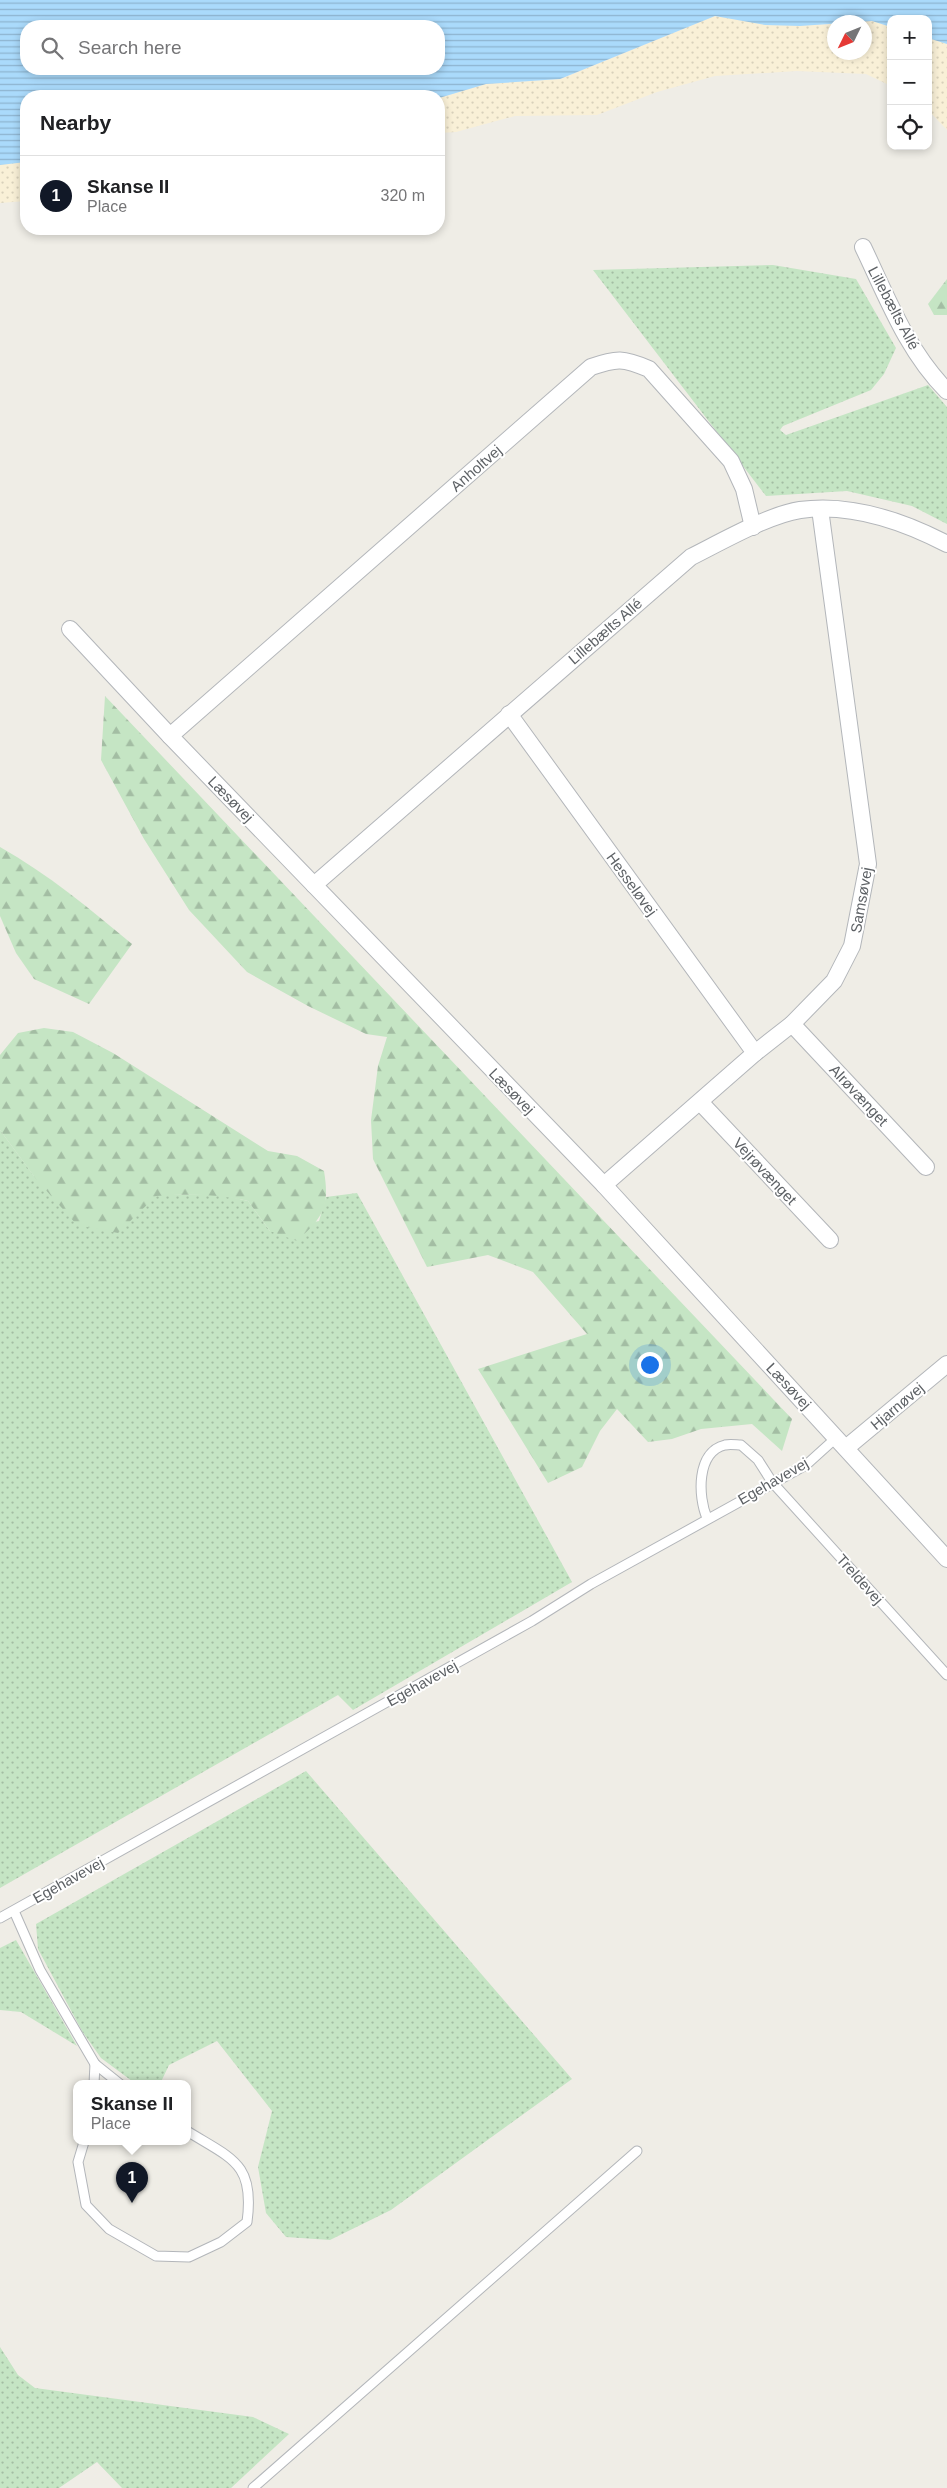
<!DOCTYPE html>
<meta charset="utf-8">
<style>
:root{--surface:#fff;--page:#f6f6f6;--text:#202124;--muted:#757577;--line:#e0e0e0;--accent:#111827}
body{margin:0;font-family:Arial,sans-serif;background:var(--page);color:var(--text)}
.controls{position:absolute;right:15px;top:15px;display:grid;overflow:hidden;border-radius:10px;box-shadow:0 2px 8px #0003}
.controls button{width:45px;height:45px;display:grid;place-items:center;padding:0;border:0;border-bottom:1px solid var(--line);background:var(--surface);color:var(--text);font:25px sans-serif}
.compass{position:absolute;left:827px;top:15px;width:45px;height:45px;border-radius:50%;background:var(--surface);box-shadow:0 2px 8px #0003;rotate:227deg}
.you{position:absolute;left:649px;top:1364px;width:18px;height:18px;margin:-12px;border:4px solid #fff;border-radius:50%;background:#1a73e8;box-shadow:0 0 0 8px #1a73e833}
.badge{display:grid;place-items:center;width:32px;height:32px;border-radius:50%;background:var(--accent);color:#fff;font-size:16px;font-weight:700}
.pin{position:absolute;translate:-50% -41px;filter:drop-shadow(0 1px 2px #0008)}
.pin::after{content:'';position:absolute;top:26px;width:18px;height:15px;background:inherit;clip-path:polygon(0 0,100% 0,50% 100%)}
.popup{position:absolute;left:73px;top:2080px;width:118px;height:65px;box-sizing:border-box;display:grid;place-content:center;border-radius:10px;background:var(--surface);filter:drop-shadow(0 1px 4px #0005);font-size:16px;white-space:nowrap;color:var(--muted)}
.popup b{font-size:19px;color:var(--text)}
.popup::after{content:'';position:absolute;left:50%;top:100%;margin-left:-10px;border:10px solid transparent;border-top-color:var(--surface)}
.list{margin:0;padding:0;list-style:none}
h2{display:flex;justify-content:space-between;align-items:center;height:65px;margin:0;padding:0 20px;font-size:21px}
h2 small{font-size:16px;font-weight:400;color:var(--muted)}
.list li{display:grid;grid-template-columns:32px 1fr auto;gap:15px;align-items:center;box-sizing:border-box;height:80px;padding:0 20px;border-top:1px solid var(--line)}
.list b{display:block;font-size:19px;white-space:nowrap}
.list p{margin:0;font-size:16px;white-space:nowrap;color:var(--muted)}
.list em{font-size:16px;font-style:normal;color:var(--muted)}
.icon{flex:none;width:28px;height:28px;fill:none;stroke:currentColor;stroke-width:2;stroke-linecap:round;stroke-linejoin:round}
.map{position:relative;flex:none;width:947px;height:2488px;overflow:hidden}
.search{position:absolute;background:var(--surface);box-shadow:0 2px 8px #0003;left:20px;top:20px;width:425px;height:55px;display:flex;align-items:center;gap:12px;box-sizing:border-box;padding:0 18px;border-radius:20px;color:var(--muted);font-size:19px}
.panel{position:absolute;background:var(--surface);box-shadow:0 2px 8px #0003;left:20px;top:90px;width:425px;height:145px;border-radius:20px}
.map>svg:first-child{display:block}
.grass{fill:url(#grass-dots)}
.forest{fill:url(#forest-firs)}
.sand{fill:url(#sand-dots)}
.water{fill:url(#water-rules);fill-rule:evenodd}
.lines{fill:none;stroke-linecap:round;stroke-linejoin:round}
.lane-casing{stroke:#b3b6ba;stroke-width:11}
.street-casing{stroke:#b3b6ba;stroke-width:18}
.lane{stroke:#fff;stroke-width:9}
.street{stroke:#fff;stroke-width:16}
.labels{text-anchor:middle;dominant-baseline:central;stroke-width:4;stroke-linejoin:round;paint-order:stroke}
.street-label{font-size:15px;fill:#5d6165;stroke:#fff}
</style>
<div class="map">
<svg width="947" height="2488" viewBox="0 0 947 2488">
<defs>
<pattern id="grass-dots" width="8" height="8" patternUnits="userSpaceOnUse" patternTransform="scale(1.25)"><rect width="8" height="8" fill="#c5e5c4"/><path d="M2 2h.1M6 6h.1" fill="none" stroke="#a3bda3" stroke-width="1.8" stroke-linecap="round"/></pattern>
<pattern id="forest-firs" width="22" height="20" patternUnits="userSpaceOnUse" patternTransform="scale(1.25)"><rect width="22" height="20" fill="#c5e5c4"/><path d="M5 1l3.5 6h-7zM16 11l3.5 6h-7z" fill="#a3bda3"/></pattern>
<pattern id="sand-dots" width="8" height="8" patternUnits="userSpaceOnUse" patternTransform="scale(1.25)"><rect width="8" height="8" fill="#f9f0d7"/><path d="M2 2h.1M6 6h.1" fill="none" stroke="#d8d0bb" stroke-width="1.8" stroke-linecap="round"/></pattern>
<pattern id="water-rules" width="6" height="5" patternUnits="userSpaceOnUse" patternTransform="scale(1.25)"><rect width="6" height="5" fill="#aadafb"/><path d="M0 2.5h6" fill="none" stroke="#8eb4cf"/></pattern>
</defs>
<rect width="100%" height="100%" fill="#efede6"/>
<!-- grass -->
<g class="grass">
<polygon points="773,265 856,279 896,348 884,374 871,390 783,426 780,430 786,435 928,385 947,407 947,524 912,506 847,491 766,496 593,270"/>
<polygon points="0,1130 34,1176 156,1195 218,1194 248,1201 270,1231 319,1221 326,1197 357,1193 572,1582 353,1710 338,1695 0,1888"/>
<polygon points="306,1771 572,2079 391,2210 330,2240 286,2237 266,2213 258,2167 272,2111 217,2041 169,2065 160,2084 136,2084 101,2058 82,2031 38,1949 36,1924"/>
<polygon points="16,1940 77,2046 21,2012 0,2010 0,1948"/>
<polygon points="0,2347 18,2375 35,2388 253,2417 289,2434 231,2488 122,2488 97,2462 59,2488 0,2488"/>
</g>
<!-- forest -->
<g class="forest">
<polygon points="947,279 947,315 934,315 928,304"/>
<polygon points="105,696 792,1419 782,1451 752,1424 701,1429 672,1439 648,1442 617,1409 600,1431 582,1467 548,1483 478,1369 587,1334 533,1272 488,1255 427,1267 373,1159 371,1120 378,1066 387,1037 366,1034 308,1006 247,972 189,910 144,839 101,760"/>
<path d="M 0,847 C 48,874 90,909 132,944 L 89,1004 L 34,979 L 16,953 L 0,916 Z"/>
<path d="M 44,1028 L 73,1032 L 113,1053 L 268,1151 L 297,1156 L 324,1171 C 330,1207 323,1217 297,1241 L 270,1231 L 248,1201 C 217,1194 188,1194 156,1196 L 118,1233 L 77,1225 L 36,1179 L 0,1130 L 0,1055 L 18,1033 Z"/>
</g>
<!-- sand -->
<g class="sand">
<path d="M 715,16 C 758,24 791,27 834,24 L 834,52 L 864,52 L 864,22 L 852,22 L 873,21 L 891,27 L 891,86 L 866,74 L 797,71 L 715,76 L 657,92 L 597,115 L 515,116 L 456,132 L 439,133 L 439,98 L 486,84 L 561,79 Z"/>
<polygon points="928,38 947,44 947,130 928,110"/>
<polygon points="26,161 26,201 0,203 0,164"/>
</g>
<!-- water -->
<path class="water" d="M 0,0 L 947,0 L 947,44 L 928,38 L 928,19 L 891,19 L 891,27 L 872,21 L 800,26 L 765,25 L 715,16 L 560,79 L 486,84 L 439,98 L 26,96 L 26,162 L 0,165 ZM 26,26 L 439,26 L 439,69 L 26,69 Z"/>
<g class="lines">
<defs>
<g id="lane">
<path d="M 707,1518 C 698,1497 696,1452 725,1445 C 730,1444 737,1445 741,1445 L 758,1460 L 772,1482 L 947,1675"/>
<polyline points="14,1911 40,1970 95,2064 120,2084"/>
<polyline points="0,1918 532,1621 591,1584 806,1465 837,1437"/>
<polyline points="94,2084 95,2064"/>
<path d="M 84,2142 L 78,2162 L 86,2205 L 109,2229 L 156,2256 L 189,2257 L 221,2242 L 247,2222 C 255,2163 232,2159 187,2131"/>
<polyline points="253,2488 637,2151"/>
</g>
<g id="street">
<path d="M 863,247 C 887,297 907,351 947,391"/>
<polyline points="70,629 170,736 604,1185 947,1559"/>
<polyline points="509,714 755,1053"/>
<path d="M 170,736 L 591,367 C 617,358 623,358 649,369 L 731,461 L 744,489 L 753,527"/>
<path d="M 314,885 L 691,557 C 721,542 768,515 800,510 C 851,503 903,521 947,544"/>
<polyline points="792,1024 926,1167"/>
<polyline points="700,1102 830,1240"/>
<polyline points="604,1185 755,1053 792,1024 834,981 852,946 868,864 820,509"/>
<polyline points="846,1448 947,1364"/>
</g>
</defs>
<!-- lane casing -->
<use href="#lane" class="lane-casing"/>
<!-- street casing -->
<use href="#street" class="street-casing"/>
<!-- lane -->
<use href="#lane" class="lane"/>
<!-- street -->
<use href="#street" class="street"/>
</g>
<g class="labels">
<!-- street labels -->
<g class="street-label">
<text transform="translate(894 308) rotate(62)">Lillebælts Allé</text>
<text transform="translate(476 468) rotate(-41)">Anholtvej</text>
<text transform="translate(605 631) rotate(-41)">Lillebælts Allé</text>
<text transform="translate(231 799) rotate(46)">Læsøvej</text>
<text transform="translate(632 884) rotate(54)">Hesseløvej</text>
<text transform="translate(861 900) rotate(-80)">Samsøvej</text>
<text transform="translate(512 1091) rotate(46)">Læsøvej</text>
<text transform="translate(859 1095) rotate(47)">Alrøvænget</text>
<text transform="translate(765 1171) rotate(47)">Vejrøvænget</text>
<text transform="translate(789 1386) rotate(47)">Læsøvej</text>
<text transform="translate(897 1406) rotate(-40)">Hjarnøvej</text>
<text transform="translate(773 1481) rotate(-30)">Egehavevej</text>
<text transform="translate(860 1579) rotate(48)">Treldevej</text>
<text transform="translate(422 1683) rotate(-29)">Egehavevej</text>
<text transform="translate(68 1880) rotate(-29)">Egehavevej</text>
</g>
</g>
</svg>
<div class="controls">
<button>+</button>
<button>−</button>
<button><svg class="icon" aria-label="locate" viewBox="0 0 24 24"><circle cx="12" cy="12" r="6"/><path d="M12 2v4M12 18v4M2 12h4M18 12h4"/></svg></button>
</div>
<svg class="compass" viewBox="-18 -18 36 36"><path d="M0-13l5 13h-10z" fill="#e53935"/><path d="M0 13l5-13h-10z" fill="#757577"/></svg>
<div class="you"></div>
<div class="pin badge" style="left:132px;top:2203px">1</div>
<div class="popup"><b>Skanse II</b>Place</div>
<div class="search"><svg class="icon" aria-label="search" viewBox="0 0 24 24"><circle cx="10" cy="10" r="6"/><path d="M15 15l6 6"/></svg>Search here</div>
<section class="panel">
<h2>Nearby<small></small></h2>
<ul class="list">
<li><span class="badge">1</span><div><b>Skanse II</b><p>Place</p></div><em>320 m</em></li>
</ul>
</section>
</div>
